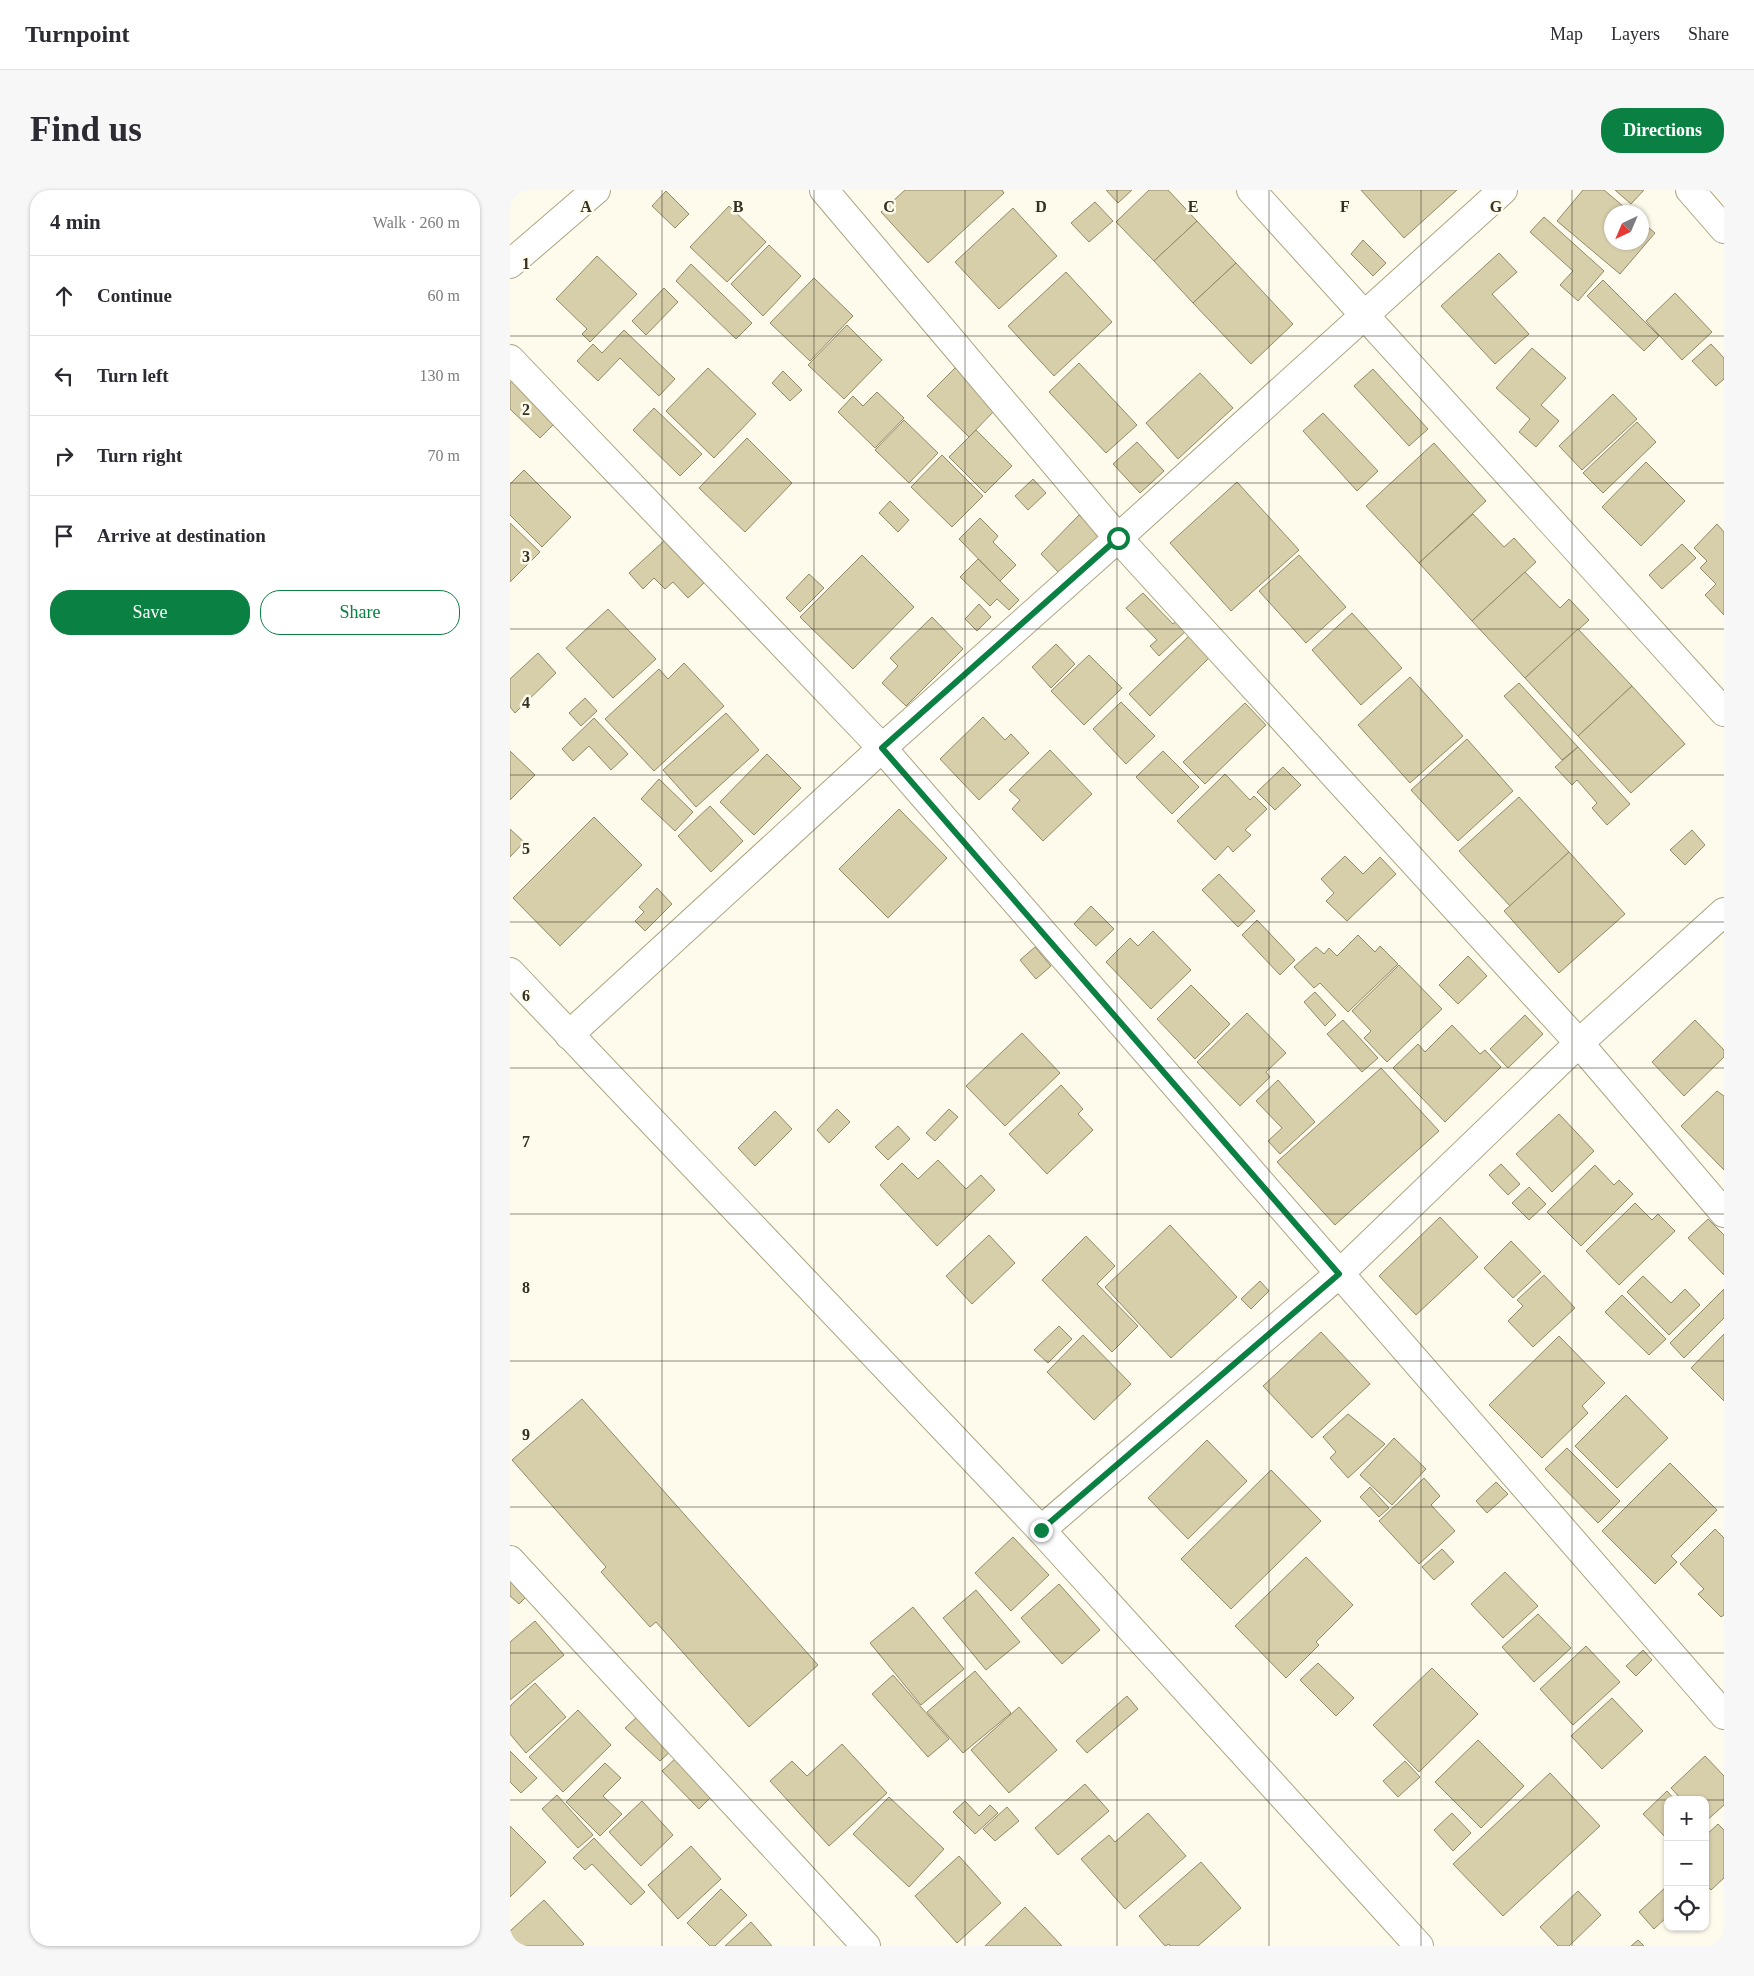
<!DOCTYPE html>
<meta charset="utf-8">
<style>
:root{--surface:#fff;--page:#f7f7f7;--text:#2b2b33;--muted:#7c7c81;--line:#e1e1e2;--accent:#0b8043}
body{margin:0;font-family:Georgia,serif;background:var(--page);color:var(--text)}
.controls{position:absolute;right:15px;bottom:15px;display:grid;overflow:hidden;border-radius:10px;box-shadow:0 1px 4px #0004}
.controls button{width:45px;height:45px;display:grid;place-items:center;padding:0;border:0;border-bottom:1px solid var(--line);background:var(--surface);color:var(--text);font:25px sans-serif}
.compass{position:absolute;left:1094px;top:15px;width:45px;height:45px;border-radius:50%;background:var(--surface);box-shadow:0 1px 4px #0004;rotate:224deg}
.stop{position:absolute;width:15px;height:15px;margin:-11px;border:4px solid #0b8043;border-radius:50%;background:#fff}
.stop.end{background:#0b8043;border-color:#fff;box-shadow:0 1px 5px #0008}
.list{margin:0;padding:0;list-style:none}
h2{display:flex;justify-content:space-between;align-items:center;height:65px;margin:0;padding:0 20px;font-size:21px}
h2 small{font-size:16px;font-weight:400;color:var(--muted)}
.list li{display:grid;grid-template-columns:32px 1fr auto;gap:15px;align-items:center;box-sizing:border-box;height:80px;padding:0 20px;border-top:1px solid var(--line)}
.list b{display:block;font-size:19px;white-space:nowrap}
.list em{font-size:16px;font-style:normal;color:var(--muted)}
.actions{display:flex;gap:10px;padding:15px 20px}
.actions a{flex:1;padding:11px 0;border:1px solid var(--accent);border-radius:20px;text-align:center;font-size:18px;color:var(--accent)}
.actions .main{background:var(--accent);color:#fff}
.icon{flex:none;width:28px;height:28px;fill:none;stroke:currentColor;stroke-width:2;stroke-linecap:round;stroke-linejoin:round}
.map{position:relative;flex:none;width:1214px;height:1756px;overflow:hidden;border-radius:20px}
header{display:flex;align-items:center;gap:30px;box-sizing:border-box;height:70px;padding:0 25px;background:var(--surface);border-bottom:1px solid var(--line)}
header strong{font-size:24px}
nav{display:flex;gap:28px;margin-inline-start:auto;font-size:18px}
.intro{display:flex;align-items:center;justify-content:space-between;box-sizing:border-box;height:120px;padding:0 30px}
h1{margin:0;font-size:35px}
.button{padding:12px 22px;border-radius:20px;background:var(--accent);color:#fff;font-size:18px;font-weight:700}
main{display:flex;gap:30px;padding:0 30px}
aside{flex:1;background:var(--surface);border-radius:20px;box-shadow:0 1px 4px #0004}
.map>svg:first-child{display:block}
.building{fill:#d7ceaa;stroke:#918967}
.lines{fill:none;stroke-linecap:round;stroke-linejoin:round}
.street-casing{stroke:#aca481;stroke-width:30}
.street{stroke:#fff;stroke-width:28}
.route{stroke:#0b8043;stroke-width:6}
.grid{fill:none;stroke:#343122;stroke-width:1;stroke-opacity:0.55}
.grid-label{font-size:16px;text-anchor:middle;font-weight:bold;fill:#343122;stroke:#fefbec;stroke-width:5;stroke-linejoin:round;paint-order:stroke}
</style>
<header>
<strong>Turnpoint</strong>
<nav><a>Map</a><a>Layers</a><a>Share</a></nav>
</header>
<div class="intro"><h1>Find us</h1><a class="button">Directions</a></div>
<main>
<aside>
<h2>4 min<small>Walk · 260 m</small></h2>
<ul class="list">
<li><svg class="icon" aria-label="ahead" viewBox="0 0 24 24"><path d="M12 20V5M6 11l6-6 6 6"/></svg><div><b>Continue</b></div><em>60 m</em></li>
<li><svg class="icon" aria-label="left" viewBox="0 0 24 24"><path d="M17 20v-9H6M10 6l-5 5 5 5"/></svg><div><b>Turn left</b></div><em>130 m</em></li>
<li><svg class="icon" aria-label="right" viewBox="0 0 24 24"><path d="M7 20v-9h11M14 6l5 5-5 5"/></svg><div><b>Turn right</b></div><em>70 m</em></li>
<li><svg class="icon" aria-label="arrive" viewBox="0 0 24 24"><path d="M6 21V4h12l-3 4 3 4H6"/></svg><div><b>Arrive at destination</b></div></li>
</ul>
<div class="actions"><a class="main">Save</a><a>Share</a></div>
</aside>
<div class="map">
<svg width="1214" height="1756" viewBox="0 0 1214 1756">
<rect width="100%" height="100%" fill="#fefbec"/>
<!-- building -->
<g class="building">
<polygon points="395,0 492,0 494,3 418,73 371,22"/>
<polygon points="596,0 622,0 608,13"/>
<polygon points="639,0 658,0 687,31 644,71 606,32"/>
<polygon points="851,0 947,0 894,48"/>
<polygon points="1073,0 1094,0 1120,22 1102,22 1102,52 1132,52 1132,32 1145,43 1110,84 1047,31"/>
<polygon points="1105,0 1134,0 1121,14"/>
<polygon points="156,1 179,24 165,38 142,16"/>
<polygon points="585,12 603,31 579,52 561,33"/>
<polygon points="219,16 256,52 217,92 180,57"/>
<polygon points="503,18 547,66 489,119 445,72"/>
<polygon points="1034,27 1094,81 1068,111 1050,95 1063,81 1020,42"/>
<polygon points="687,31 726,73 683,113 644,71"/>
<polygon points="853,50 876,73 863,86 841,64"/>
<polygon points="259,55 291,86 253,126 221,94"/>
<polygon points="989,63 1007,82 982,104 1019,144 985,174 931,116"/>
<polygon points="87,66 127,104 80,152 72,144 77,139 46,109"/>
<polygon points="726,73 783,134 741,174 683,113"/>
<polygon points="181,74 242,133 226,149 166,91"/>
<polygon points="556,82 602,132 544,186 498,136"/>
<polygon points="304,88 343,126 300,171 260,133"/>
<polygon points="1093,90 1149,146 1134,161 1077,106"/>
<polygon points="154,98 168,112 136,145 122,131"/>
<polygon points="1165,103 1202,142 1172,170 1136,131"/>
<polygon points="337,135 372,170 334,209 298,175"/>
<polygon points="114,140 165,189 149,206 110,168 88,191 67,171 83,154 92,163"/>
<polygon points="1201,154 1214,168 1214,189 1206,196 1182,171"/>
<polygon points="1022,158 1056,188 1031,215 1049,231 1026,257 1009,242 1020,229 986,198"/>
<polygon points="569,173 627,235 596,263 539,202"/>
<polygon points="198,178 246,224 204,268 156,221"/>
<polygon points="445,178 487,218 459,247 417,206"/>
<polygon points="863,179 918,239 899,256 844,196"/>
<polygon points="273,181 292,200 280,211 262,193"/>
<polygon points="690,183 723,218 668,269 636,233"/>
<polygon points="8,185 51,227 30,248 0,219 0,193"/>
<polygon points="367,202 394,228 365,258 328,222 343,206 353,216"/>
<polygon points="1103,204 1127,229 1072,280 1049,256"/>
<polygon points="144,218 192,264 170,286 123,240"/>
<polygon points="813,223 868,281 847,301 793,241"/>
<polygon points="394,230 428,263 399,293 365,260"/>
<polygon points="1127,232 1146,252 1093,303 1073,283"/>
<polygon points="466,240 502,276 475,303 439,267"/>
<polygon points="237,248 282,293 235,342 189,298"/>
<polygon points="627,252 654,281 630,303 603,274"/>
<polygon points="924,253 976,311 909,373 856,316"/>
<polygon points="432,265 473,306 442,337 401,297"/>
<polygon points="1136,272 1175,311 1131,356 1092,317"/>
<polygon points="14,280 61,327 32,357 0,325 0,294"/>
<polygon points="523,289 536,303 518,320 505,306"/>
<polygon points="727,292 789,360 721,421 660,353"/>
<polygon points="380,311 399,330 388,342 369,323"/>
<polygon points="963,324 994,357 1004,348 1026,372 962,431 909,373"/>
<polygon points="569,325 590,346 551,385 531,364"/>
<polygon points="470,328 488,346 483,352 506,375 490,391 449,349"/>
<polygon points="0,333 30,362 0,392"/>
<polygon points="1207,334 1214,342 1214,425 1195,405 1206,394 1190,378 1197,371 1184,358"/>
<polygon points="154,351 194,393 178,408 163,392 155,399 144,388 133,399 119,383"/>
<polygon points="1172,354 1186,368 1152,399 1139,385"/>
<polygon points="352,365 404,417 343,479 290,427"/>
<polygon points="789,365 836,417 796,453 749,401"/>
<polygon points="468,369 509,410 499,420 487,409 480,416 450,387"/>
<polygon points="1015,382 1050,418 1059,409 1079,430 1015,488 962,431"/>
<polygon points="299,384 314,398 290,422 276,408"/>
<polygon points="633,403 663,434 669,429 679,438 649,466 640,456 647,450 616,418"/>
<polygon points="469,414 481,427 467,441 455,429"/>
<polygon points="98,419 146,469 103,508 56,458"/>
<polygon points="842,423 892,478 851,515 802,460"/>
<polygon points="422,427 453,459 396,516 372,493 388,476 380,468"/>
<polygon points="1068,439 1122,496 1068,546 1015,488"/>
<polygon points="679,446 699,468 640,526 619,504"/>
<polygon points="546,454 565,474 541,498 522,477"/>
<polygon points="28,463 46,483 5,523 0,517 0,489"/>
<polygon points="579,465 612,498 574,535 541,501"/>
<polygon points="174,473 214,516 144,581 95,529 149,479 158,489"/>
<polygon points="900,487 953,546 900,593 848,535"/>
<polygon points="1009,493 1068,557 1052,570 994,506"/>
<polygon points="1122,496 1175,554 1121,603 1068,546"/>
<polygon points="75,508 87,521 71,536 59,523"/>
<polygon points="611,512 645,546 616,574 583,539"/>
<polygon points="735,513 756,535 695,594 673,572"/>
<polygon points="216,523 249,560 186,617 153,580"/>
<polygon points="473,527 495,550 501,544 519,563 469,610 430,569"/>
<polygon points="84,528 118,564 101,580 79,556 63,571 52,559"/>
<polygon points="957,549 1003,601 948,651 901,600"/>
<polygon points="1068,557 1120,614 1097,635 1082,618 1087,613 1067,590 1062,595 1045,577"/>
<polygon points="540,560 582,604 533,651 502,619 510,610 499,600"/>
<polygon points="0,561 25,585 0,610"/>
<polygon points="653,561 689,597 662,624 626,587"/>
<polygon points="257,564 291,598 244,645 210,612"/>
<polygon points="773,577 791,595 765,620 747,602"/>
<polygon points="715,584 740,610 744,606 757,619 735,640 741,645 723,662 718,656 705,670 667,631"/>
<polygon points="149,589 183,622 165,641 131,609"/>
<polygon points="1009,607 1059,662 1000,716 949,661"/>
<polygon points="200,616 233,651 201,682 168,646"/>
<polygon points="389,619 437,668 378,728 329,679"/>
<polygon points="84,627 132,675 50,756 3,708"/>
<polygon points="0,639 14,652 0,667"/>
<polygon points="1182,640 1195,655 1175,675 1160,660"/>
<polygon points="1059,662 1115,724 1049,783 994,721"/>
<polygon points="835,666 853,684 870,667 886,684 837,731 816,711 824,703 811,689"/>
<polygon points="709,684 745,721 728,737 692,700"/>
<polygon points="147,698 162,714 135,741 125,731 134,722 129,717"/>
<polygon points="581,716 604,739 586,756 564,734"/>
<polygon points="747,730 785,770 770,785 732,745"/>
<polygon points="643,741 681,780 641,819 596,772 620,748 628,756"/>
<polygon points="848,745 865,762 870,756 888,774 838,822 810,793 804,798 784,777 806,757 814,764 819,758 827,766"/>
<polygon points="525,757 541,776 526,789 510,770"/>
<polygon points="958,766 977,786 948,814 929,795"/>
<polygon points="889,775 932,819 877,872 854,848 861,841 842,821"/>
<polygon points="681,795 720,834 685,869 647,829"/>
<polygon points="805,802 826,825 815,836 794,812"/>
<polygon points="737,823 776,863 756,882 760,887 730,916 687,872"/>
<polygon points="1015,825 1033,844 998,878 980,859"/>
<polygon points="833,830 868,868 852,882 817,844"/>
<polygon points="1185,830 1214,860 1214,867 1174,906 1142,872"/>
<polygon points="942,835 970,864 975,860 991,877 935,932 883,878 908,854 915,862"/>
<polygon points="512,843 550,883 495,936 456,896"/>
<polygon points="871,878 929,941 825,1035 767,972"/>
<polygon points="768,890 805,932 770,964 758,951 772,938 746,911"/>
<polygon points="551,895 573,919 568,924 583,940 537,984 499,944"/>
<polygon points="1207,901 1214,906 1214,980 1171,936"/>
<polygon points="327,919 340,932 319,953 307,940"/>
<polygon points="439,919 448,927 425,951 416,943"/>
<polygon points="265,921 282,939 245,976 228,958"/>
<polygon points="1049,924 1084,961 1042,1002 1006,964"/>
<polygon points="388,936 400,949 378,970 365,957"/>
<polygon points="428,970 456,999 471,985 485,1000 427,1056 370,995 392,973 408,989"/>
<polygon points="991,974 1010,994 998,1005 979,985"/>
<polygon points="1085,975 1104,995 1109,990 1123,1004 1071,1056 1037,1022"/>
<polygon points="1019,997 1036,1014 1019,1030 1002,1013"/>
<polygon points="1125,1013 1142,1030 1148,1024 1165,1041 1109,1095 1076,1061"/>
<polygon points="930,1027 968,1067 906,1125 869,1086"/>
<polygon points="1198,1029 1214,1045 1214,1085 1178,1048"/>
<polygon points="660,1035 727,1107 661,1168 595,1097"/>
<polygon points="479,1045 505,1073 462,1114 436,1086"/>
<polygon points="576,1046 605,1076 587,1094 628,1136 602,1162 532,1090"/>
<polygon points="1001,1051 1031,1082 1003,1108 974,1078"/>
<polygon points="1034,1085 1065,1118 1023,1157 998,1131 1013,1116 1007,1110"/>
<polygon points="1133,1086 1161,1113 1175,1099 1190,1115 1159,1145 1117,1102"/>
<polygon points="750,1091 759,1101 741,1119 731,1109"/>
<polygon points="1214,1099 1214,1128 1174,1168 1160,1153"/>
<polygon points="1112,1105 1156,1149 1139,1165 1095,1122"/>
<polygon points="549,1136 562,1149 538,1173 524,1160"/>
<polygon points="811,1142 860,1194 802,1248 753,1196"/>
<polygon points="1214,1144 1214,1211 1181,1178"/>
<polygon points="573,1145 621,1194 584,1230 537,1182"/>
<polygon points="1049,1146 1095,1193 1072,1216 1078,1223 1032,1268 979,1215"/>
<polygon points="1116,1205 1158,1248 1107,1298 1065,1256"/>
<polygon points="72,1209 308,1475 239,1537 146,1432 140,1437 91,1382 96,1377 2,1270"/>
<polygon points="838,1224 875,1254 838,1288 820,1268 826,1262 813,1247"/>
<polygon points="884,1248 916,1279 882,1315 850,1285"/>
<polygon points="697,1250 737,1291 678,1349 638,1308"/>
<polygon points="1057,1258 1110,1311 1088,1333 1035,1279"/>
<polygon points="1160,1273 1207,1320 1161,1366 1167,1372 1145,1394 1092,1341"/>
<polygon points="761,1280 811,1331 721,1419 671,1369"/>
<polygon points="914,1288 930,1306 921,1315 945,1341 909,1374 869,1331"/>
<polygon points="986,1292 998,1304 977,1323 966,1311"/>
<polygon points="860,1297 879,1318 869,1327 850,1307"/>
<polygon points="1205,1339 1214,1348 1214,1425 1211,1427 1188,1404 1194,1399 1170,1374"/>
<polygon points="503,1347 539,1385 501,1421 465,1383"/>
<polygon points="932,1359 944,1372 924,1390 912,1377"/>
<polygon points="796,1367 843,1415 806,1452 809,1455 776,1488 725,1436"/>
<polygon points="995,1382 1028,1416 993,1448 961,1414"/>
<polygon points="0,1385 20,1403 9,1414 0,1406"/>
<polygon points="549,1394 590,1440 552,1474 511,1428"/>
<polygon points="466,1400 510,1452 476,1480 433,1428"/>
<polygon points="403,1417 454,1479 411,1515 360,1453"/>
<polygon points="1028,1424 1061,1458 1024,1492 992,1457"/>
<polygon points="25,1431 54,1465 0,1510 0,1452"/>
<polygon points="1076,1456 1110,1492 1063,1535 1030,1499"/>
<polygon points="1133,1460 1142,1470 1126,1486 1116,1476"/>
<polygon points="808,1473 844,1508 826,1526 790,1490"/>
<polygon points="922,1478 968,1524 909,1582 863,1535"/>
<polygon points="465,1481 501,1523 453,1563 417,1522"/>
<polygon points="383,1485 439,1549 418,1567 362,1504"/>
<polygon points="25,1493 56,1527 16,1563 0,1544 0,1516"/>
<polygon points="617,1506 628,1519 577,1563 566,1551"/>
<polygon points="1102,1508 1133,1541 1092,1579 1061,1546"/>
<polygon points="509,1517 547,1560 499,1603 461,1560"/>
<polygon points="68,1520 101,1555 53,1602 19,1567"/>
<polygon points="128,1526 163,1559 150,1571 115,1538"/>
<polygon points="968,1550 1014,1596 971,1638 925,1592"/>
<polygon points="332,1554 377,1603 319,1656 260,1591 282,1571 297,1586"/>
<polygon points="0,1561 27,1588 11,1603 0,1592"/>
<polygon points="1195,1566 1214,1586 1214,1615 1195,1632 1195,1610 1172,1610 1161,1598"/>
<polygon points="166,1568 203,1605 189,1619 152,1581"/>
<polygon points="895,1571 910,1587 888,1607 873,1591"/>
<polygon points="95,1573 111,1588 93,1606 112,1624 90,1646 56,1612"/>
<polygon points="1040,1583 1090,1636 993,1726 943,1674"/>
<polygon points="575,1594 599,1621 548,1665 525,1638"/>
<polygon points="1157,1601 1165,1610 1158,1610 1158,1650 1133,1624"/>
<polygon points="47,1605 83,1645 68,1658 32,1619"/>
<polygon points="379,1607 434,1659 399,1697 343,1644"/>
<polygon points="132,1611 163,1645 131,1676 99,1642"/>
<polygon points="455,1611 469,1626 480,1615 488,1623 465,1644 443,1622"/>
<polygon points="497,1617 509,1631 485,1651 473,1639"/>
<polygon points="638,1623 676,1666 615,1719 571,1669 599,1645 605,1652"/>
<polygon points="942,1623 961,1643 943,1661 924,1640"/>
<polygon points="1208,1634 1214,1640 1214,1688 1201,1700 1195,1694 1195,1685 1197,1683 1195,1681 1195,1646"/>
<polygon points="0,1636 36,1672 0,1707"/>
<polygon points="84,1648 135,1702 121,1715 82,1674 75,1680 63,1668"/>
<polygon points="181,1656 211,1689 168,1729 138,1695"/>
<polygon points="449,1666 491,1713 447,1753 405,1706"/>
<polygon points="691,1672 731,1718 688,1756 660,1756 659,1754 655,1756 629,1726"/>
<polygon points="1158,1695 1158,1726 1144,1739 1129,1722"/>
<polygon points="211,1699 237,1725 205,1756 200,1756 177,1733"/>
<polygon points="1068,1701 1091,1725 1059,1756 1048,1756 1030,1737"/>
<polygon points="34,1710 74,1754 72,1756 0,1756 0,1741"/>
<polygon points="515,1717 552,1756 475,1756"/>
<polygon points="241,1732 262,1756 215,1756"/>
<polygon points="1128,1750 1134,1756 1121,1756"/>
</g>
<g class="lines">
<defs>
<g id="street">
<polyline points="314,0 608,348 1069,853 1214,1023"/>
<polyline points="741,0 1214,522"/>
<polyline points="1180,0 1214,39"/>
<polyline points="0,74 86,0"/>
<polyline points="0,169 372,558 1214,1525"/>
<polyline points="0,782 531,1340 909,1756"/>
<polyline points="59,845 372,558 608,348 993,0"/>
<polyline points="531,1340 829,1084 1069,853 1214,722"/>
<polyline points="0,1370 356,1756"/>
</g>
</defs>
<!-- street casing -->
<use href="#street" class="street-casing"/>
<!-- street -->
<use href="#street" class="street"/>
</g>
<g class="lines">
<!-- route -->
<polyline class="route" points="531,1340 829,1084 372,558 608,348"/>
</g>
<!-- grid -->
<path class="grid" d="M 152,0 L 152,1756M 304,0 L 304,1756M 455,0 L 455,1756M 607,0 L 607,1756M 759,0 L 759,1756M 911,0 L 911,1756M 1062,0 L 1062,1756M 0,146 L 1214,146M 0,293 L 1214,293M 0,439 L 1214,439M 0,585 L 1214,585M 0,732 L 1214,732M 0,878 L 1214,878M 0,1024 L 1214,1024M 0,1171 L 1214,1171M 0,1317 L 1214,1317M 0,1463 L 1214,1463M 0,1610 L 1214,1610"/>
<g class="grid-label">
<text x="76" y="22">A</text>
<text x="228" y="22">B</text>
<text x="379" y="22">C</text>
<text x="531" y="22">D</text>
<text x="683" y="22">E</text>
<text x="835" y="22">F</text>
<text x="986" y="22">G</text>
<text x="16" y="79">1</text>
<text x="16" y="225">2</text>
<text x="16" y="372">3</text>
<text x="16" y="518">4</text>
<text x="16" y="664">5</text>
<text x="16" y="811">6</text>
<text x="16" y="957">7</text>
<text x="16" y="1103">8</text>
<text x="16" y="1250">9</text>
</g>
</svg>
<div class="controls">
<button>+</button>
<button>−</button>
<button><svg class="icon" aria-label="locate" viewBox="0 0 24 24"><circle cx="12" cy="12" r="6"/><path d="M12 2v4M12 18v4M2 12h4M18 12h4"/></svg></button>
</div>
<svg class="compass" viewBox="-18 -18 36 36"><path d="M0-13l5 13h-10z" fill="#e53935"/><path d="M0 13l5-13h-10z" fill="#7c7c81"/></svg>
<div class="stop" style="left:608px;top:348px"></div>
<div class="stop end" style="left:531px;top:1340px"></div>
</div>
</main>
